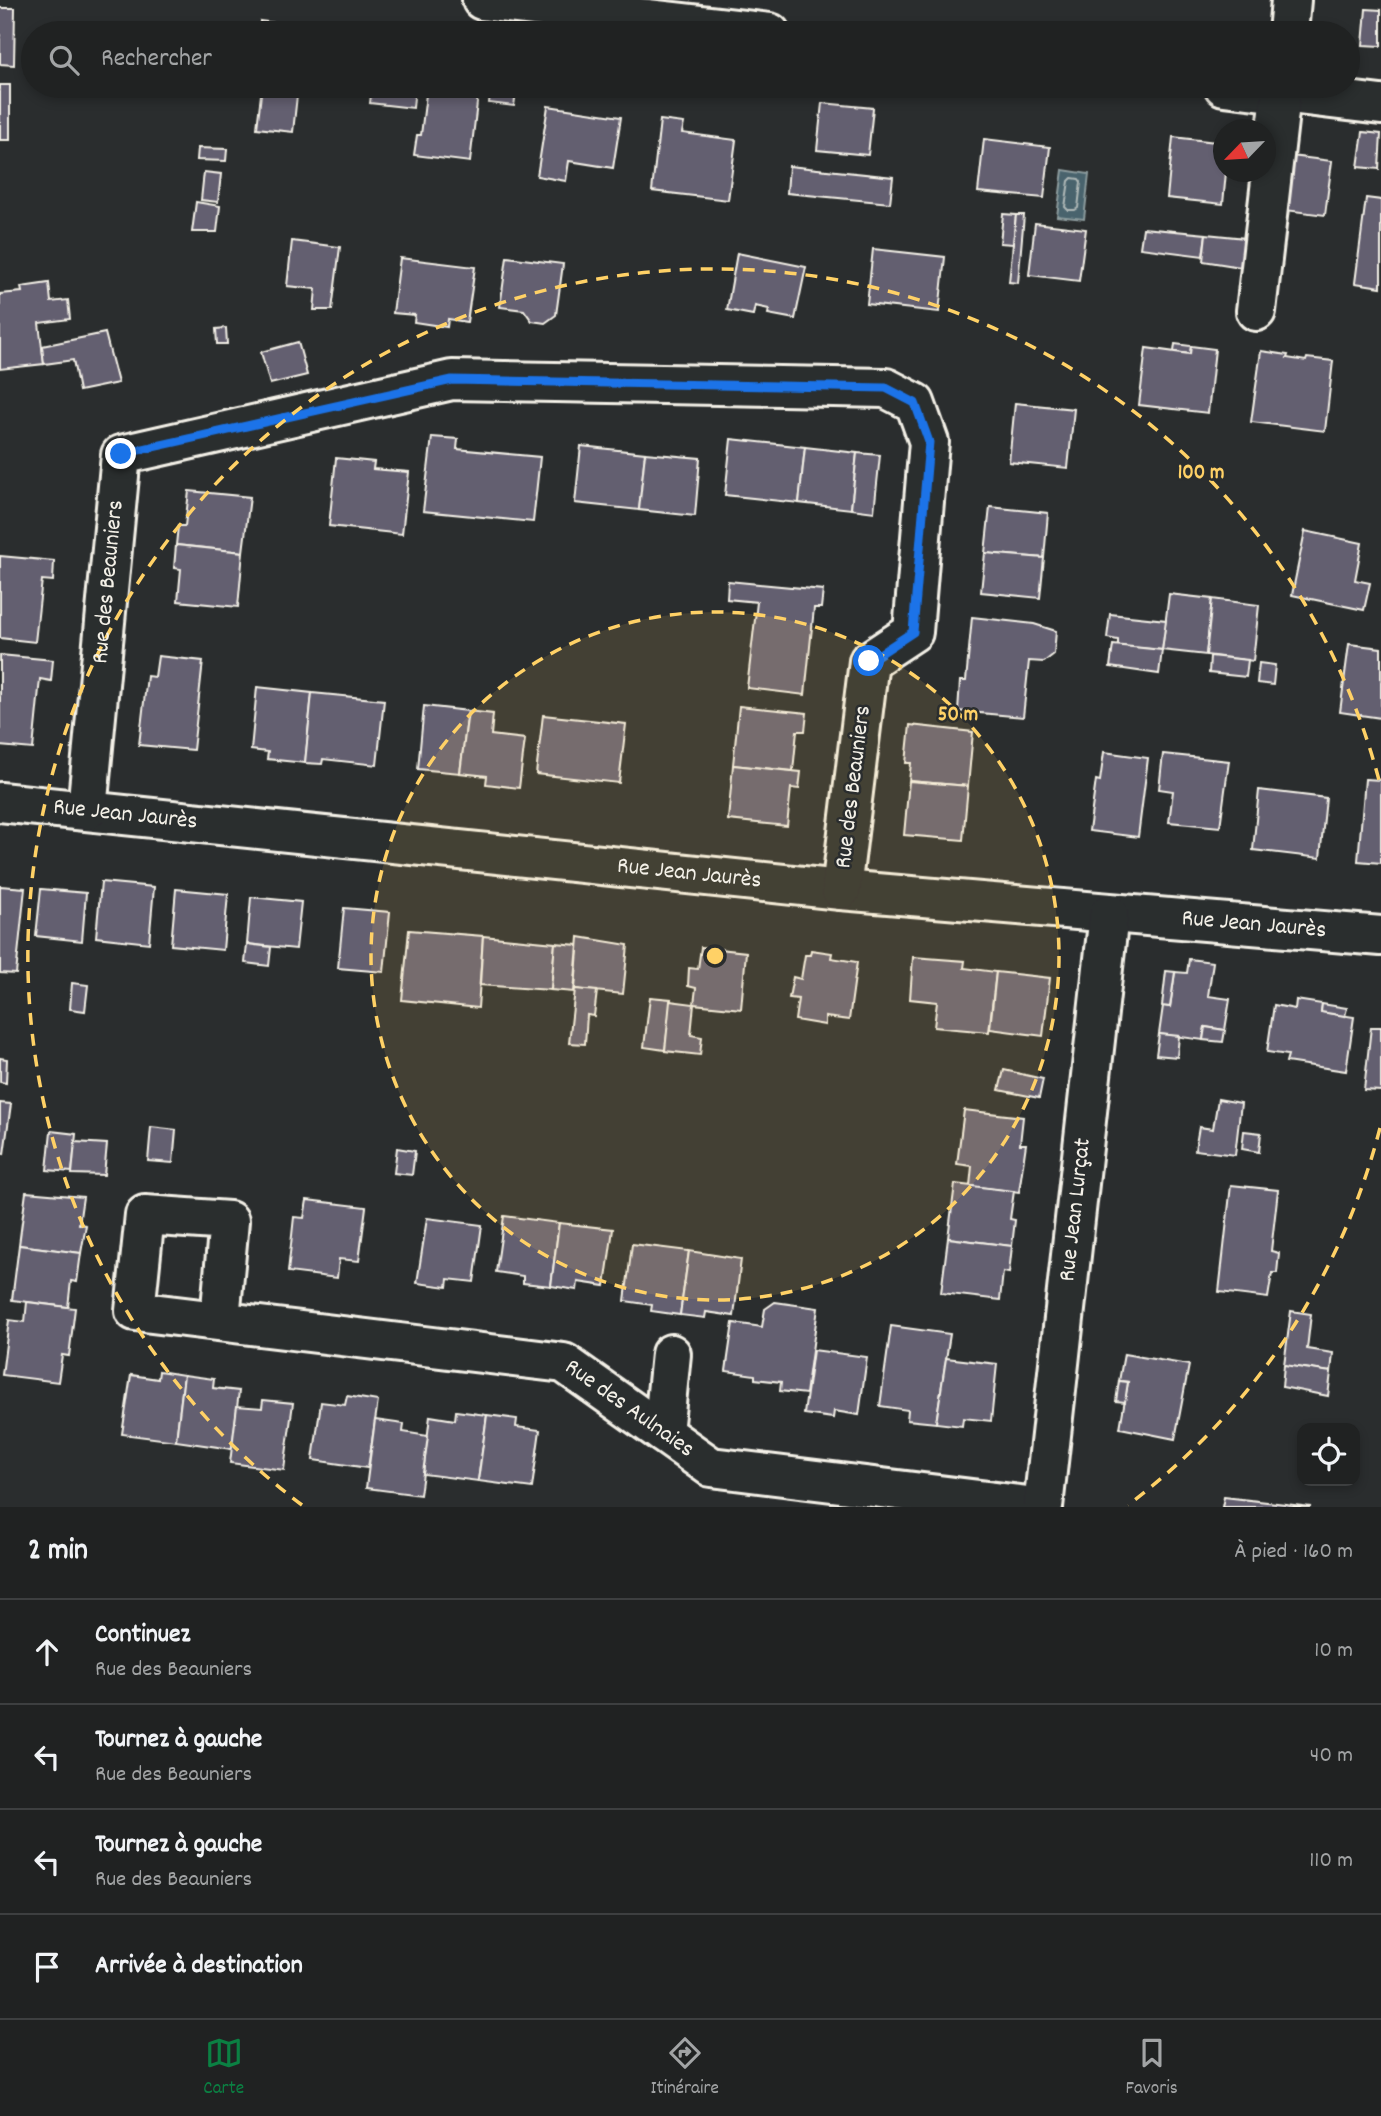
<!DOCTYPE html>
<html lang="fr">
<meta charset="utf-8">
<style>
:root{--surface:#202222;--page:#282a2a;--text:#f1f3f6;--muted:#a2a4a5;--line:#3d3f40;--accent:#0b8043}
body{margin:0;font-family:Dekko,sans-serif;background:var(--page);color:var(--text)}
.controls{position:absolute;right:21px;bottom:21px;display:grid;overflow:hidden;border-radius:14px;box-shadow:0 4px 10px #0003}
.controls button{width:63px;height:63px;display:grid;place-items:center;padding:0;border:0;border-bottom:2px solid var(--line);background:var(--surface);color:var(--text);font:35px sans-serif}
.compass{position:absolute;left:1213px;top:119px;width:63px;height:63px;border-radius:50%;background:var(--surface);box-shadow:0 4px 10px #0003;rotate:245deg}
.stop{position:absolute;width:21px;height:21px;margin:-16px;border:5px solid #1a73e8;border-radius:50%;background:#fff}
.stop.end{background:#1a73e8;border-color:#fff;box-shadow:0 2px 7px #0008}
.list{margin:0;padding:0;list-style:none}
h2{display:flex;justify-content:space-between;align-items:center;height:91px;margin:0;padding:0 28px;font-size:30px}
h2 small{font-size:23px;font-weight:400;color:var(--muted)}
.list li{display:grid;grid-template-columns:46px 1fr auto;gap:21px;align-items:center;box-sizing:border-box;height:105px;padding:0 28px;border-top:2px solid var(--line)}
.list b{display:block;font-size:26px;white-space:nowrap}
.list p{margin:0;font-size:23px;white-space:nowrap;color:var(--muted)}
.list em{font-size:23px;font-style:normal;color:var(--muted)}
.icon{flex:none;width:38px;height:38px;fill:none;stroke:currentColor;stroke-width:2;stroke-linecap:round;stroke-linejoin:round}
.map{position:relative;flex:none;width:1381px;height:1507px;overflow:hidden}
.search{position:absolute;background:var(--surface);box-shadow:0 4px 10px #0003;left:21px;right:21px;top:21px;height:77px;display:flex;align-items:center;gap:18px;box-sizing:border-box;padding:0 24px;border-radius:38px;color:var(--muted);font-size:26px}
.sheet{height:511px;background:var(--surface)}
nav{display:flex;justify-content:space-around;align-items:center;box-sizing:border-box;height:98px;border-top:2px solid var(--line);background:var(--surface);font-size:19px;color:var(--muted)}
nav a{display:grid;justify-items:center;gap:4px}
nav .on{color:var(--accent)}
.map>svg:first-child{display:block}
.water{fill:#48636d;stroke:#8d9c9e;stroke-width:2}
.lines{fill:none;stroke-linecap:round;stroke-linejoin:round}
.shore{stroke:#afb8b7;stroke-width:2}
.building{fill:#645e70;stroke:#f4f1e8;stroke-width:2}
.minor-casing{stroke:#f4f1e8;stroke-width:44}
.minor{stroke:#2a2d2e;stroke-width:38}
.route{stroke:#1a73e8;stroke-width:9}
.ring{fill:none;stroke:#ffd166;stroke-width:3.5;stroke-dasharray:12 9}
.labels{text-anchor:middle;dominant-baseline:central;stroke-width:5;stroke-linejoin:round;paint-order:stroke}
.street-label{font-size:24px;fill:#f4f1e8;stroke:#2a2d2e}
.centre{fill:#ffd166;stroke:#2a2d2e;stroke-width:3.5}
.ring-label{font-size:21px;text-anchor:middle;font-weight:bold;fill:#ffd166;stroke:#2a2d2e;stroke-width:5;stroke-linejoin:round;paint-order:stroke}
</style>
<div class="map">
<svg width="1381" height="1507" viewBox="0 0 1381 1507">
<rect width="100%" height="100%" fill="#2a2d2e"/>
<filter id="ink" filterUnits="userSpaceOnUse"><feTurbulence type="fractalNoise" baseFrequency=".0143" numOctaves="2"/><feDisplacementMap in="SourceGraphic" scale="14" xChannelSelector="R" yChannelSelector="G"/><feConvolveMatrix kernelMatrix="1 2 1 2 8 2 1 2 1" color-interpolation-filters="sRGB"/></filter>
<g filter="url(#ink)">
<!-- water -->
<polygon class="water" points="1063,170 1089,174 1084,219 1057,216"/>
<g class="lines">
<!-- shore -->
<polygon class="shore" points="1072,178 1079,179 1081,182 1078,208 1075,210 1068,210 1065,207 1069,181"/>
</g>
<!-- building -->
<g class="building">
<polygon points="0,8 15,8 14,65 0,64"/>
<polygon points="1366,9 1381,10 1381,46 1363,45"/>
<polygon points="260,21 298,26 298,33 259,33"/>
<rect x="0" y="85" width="10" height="55"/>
<polygon points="262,86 298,86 293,132 257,128"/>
<polygon points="372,86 415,86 413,108 370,103"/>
<polygon points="427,86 479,86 470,162 414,155 417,135 421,135"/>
<polygon points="491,86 517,86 514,106 489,103"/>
<polygon points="822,103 873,108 868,155 817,150"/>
<polygon points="548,106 621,117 613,168 569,161 566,181 537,176"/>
<polygon points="660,120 684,123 682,133 736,140 728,200 652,191"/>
<polygon points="1363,132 1381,134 1379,169 1358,167"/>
<polygon points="1173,137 1224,143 1224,172 1226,172 1223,204 1167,198"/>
<polygon points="984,139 1050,147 1044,198 978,192"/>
<polygon points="198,148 227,149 226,161 197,160"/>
<polygon points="1291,156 1332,161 1325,215 1285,210"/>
<polygon points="789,166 893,177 890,203 787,193"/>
<polygon points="204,172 221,174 218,202 201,200"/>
<polygon points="1366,198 1381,200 1381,287 1355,283"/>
<polygon points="196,202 220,206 217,232 192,232"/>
<polygon points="1003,214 1016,215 1013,244 1000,243"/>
<polygon points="1016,215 1024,215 1018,283 1009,282"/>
<polygon points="1035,223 1086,229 1079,281 1029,275"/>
<polygon points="1143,228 1206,234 1203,256 1140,248"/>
<polygon points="1206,234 1245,238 1241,267 1203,261"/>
<polygon points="292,241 340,247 332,310 314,310 316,289 287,286"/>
<polygon points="873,249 945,257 939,312 867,304"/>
<polygon points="737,253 806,267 795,319 768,314 769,309 755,306 753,315 727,310"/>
<polygon points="507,257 563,264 556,315 545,323 532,321 524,310 500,307"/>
<polygon points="400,258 475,267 467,322 448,319 447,327 414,322 415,315 393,313"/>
<polygon points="49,283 51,302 68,300 70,319 39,323 44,364 0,369 0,294 22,292 21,287"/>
<polygon points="226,328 227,344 217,344 216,329"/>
<polygon points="105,333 118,383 79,391 73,360 44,364 42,346"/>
<polygon points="298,342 307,375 270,384 261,352"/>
<polygon points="1175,344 1191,346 1190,354 1174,352"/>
<polygon points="1191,346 1215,349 1208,413 1139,405 1146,348 1190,354"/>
<polygon points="1261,351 1288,355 1287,358 1306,361 1307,358 1333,361 1325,431 1251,422"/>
<polygon points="1015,403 1074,409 1068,468 1009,462"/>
<polygon points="432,437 458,439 457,449 540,457 533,522 423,511"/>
<polygon points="731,439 805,447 799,503 725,495"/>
<polygon points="581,446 645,453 639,510 575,503"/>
<polygon points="805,447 857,453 851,509 799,503"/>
<polygon points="645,453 700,458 695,516 639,510"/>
<polygon points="857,453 880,455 874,512 851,509"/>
<polygon points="336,458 374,462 373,469 409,472 402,534 329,526"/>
<polygon points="189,491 250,497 243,552 176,545 178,526 185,526"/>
<polygon points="990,507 1048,513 1044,558 985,553"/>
<polygon points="1305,531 1362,543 1355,580 1370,583 1364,610 1292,595"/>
<polygon points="176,545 243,552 238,607 178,601 181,569 174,568"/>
<polygon points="985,553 1044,558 1040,598 981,592"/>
<polygon points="0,556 54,561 53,581 42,580 35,642 0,638"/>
<polygon points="728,581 823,590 821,608 814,608 805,695 747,688 757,602 727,599"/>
<polygon points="1169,594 1212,599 1206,655 1162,650"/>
<polygon points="1212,599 1259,605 1253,661 1206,655"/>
<polygon points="1110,614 1166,620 1162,650 1118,646 1118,640 1107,638"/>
<polygon points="972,617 1034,624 1056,631 1054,654 1044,662 1029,661 1023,717 958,711 960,681 966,681"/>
<polygon points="1349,644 1381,648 1381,718 1340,712"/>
<polygon points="1113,645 1162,650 1159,674 1110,667"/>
<polygon points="0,655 53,660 51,681 40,679 33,749 0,746"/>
<polygon points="158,656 203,661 193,750 139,745 147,676 155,677"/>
<polygon points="1210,656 1248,660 1246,677 1209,673"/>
<polygon points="1259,663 1275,665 1273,685 1257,683"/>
<polygon points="257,687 312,693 305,763 267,759 268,752 251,750"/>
<polygon points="312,693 384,700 377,765 323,759 322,764 305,763"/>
<polygon points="424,706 468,711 460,773 418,769"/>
<polygon points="739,706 807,713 805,731 797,731 793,771 733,765"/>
<polygon points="468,711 493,714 491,735 525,739 519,788 486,784 487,776 460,773"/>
<polygon points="543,715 626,724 619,783 536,774"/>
<polygon points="910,725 973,732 968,786 909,781 911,763 906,763"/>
<polygon points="1104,752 1148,758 1138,837 1089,831 1096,780 1100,781"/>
<polygon points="1163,754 1229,761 1220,827 1169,822 1173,791 1159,789"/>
<polygon points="733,765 801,772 799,789 791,788 787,826 728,820"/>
<polygon points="1365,779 1381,780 1381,863 1358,861"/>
<polygon points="909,781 968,786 963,840 904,835"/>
<polygon points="1259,790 1326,798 1320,858 1253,850"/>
<polygon points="101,882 154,887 149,943 96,937"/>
<polygon points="0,886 25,888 16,974 0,973"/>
<polygon points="41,889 86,893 82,941 36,936"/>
<polygon points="176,889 228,894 223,950 171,945"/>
<polygon points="251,897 301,902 296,949 247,944"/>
<polygon points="344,908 390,912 384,972 338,968"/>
<polygon points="409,930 483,936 478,1008 402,1000"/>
<polygon points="483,936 555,943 551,990 480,985"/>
<polygon points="579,937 628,945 623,994 575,989"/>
<polygon points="555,943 578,945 574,992 551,990"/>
<polygon points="247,944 271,947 269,966 245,963"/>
<polygon points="701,947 746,952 741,1009 694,1004 696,988 688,986 689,968 698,969"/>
<polygon points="811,950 832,953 831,958 857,962 849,1020 825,1017 825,1025 795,1020 798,999 789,998 793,977 801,979 805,955 810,955"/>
<polygon points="913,957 965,961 964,968 996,972 989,1032 934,1027 937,1002 910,999"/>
<polygon points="1189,959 1213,962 1208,996 1230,999 1225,1030 1205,1027 1203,1040 1159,1034 1163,1006 1170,1007 1175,972 1187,973"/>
<polygon points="1166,971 1175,972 1170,1007 1162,1006"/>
<polygon points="996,972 1050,978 1043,1036 990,1029"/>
<polygon points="72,983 88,985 85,1011 70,1009"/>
<polygon points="575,989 597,991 594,1016 587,1015 585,1044 569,1043"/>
<polygon points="650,997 671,999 665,1050 644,1047"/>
<polygon points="1296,1000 1322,1004 1321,1012 1354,1017 1346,1071 1286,1062 1288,1055 1267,1052 1274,1005 1295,1009"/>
<polygon points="670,1001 694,1004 691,1035 702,1037 700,1055 665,1051"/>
<polygon points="1322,1004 1347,1008 1345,1016 1321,1012"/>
<polygon points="1205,1027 1225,1030 1223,1042 1203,1040"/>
<polygon points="1371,1027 1381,1027 1381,1091 1364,1090"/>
<polygon points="1159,1034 1179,1036 1177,1057 1156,1055"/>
<polygon points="0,1058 7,1059 6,1083 0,1082"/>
<polygon points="1004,1070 1043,1079 1039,1098 999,1090"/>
<polygon points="1218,1099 1241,1103 1235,1155 1195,1150 1199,1127 1213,1129"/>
<polygon points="0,1103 11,1104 4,1154 0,1153"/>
<polygon points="964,1110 1023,1117 1020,1144 1026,1144 1019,1192 970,1186 972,1166 957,1164"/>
<polygon points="151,1127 176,1130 173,1163 148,1161"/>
<polygon points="51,1131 76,1134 72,1172 47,1170"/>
<polygon points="1244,1131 1261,1133 1259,1152 1242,1149"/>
<polygon points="75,1142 107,1144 104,1175 72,1174"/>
<polygon points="397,1148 415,1151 412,1175 394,1173"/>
<polygon points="955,1184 1014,1191 1010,1219 1015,1220 1012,1246 948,1238"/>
<polygon points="1231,1185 1278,1190 1271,1251 1279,1253 1277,1273 1272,1273 1268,1298 1219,1292"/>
<polygon points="26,1192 83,1197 79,1224 86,1225 81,1253 19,1245"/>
<polygon points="307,1200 366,1207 359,1261 339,1259 337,1278 288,1272 294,1217 304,1218"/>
<polygon points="504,1216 559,1223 551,1286 523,1283 523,1276 496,1272"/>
<polygon points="427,1218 482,1225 474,1282 448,1279 447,1287 417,1283"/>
<polygon points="559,1223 613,1229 605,1286 578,1282 577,1290 551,1286"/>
<polygon points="948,1238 1012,1246 1009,1273 1003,1272 1000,1300 941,1293"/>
<polygon points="632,1244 689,1251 680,1315 651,1311 652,1305 625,1301"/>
<polygon points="19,1245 81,1253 77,1282 71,1281 68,1307 12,1300"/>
<polygon points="689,1251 741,1259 734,1316 706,1312 705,1318 680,1315"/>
<polygon points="27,1302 75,1308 69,1356 62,1355 58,1382 2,1375 9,1320 25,1322"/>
<polygon points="775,1302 818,1308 806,1394 780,1391 781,1382 755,1379 755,1375 726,1371 733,1323 762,1327 765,1309"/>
<polygon points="1291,1311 1311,1314 1307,1349 1333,1353 1331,1372 1284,1365"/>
<polygon points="891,1326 950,1334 936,1423 907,1420 908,1410 880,1406"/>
<polygon points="813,1350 867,1357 859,1415 834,1411 833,1418 804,1414"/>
<polygon points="1124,1354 1189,1365 1175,1439 1120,1428 1128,1382 1119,1381"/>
<polygon points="946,1358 997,1364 991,1421 963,1418 962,1426 936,1423"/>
<polygon points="1284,1365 1331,1372 1328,1396 1282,1387"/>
<polygon points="159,1371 184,1375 176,1441 122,1434 131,1375 158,1379"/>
<polygon points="184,1375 214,1379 213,1388 239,1391 232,1449 176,1441"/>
<polygon points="1119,1381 1128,1382 1125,1402 1116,1401"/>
<polygon points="347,1396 378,1401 368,1468 313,1460 321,1402 345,1405"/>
<polygon points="263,1400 293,1403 284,1470 230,1463 237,1406 262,1408"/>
<polygon points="456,1411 487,1415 478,1481 423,1474 430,1416 455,1420"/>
<polygon points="487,1415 517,1419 516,1427 540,1430 532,1488 478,1481"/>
<polygon points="375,1420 404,1424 403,1432 428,1436 420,1495 366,1488"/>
<polygon points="1224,1497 1311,1507 1222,1507"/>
</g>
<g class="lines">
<defs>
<g id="minor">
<polyline points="482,0 770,33"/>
<polyline points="1288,33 1291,0"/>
<polyline points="1224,86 1381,105"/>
<polyline points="1256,311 1282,86"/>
<path id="s1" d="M 0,802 L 841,890 L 1381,936"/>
<path id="s2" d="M 87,810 L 121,455 L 452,380 L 886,388 L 915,403 L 929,442 L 913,632 L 869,661 L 841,890"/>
<path id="s3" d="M 220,1319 L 229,1221 L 145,1215 L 135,1311 L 564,1363 L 711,1467 L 1036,1507"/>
<polyline points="663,1433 671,1354"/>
<path id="s4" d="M 1043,1507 L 1109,914"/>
</g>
</defs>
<!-- minor casing -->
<use href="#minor" class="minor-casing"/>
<!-- minor -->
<use href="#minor" class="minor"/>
</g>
</g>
<g class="lines" filter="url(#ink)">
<!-- route -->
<polyline class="route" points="121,454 452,380 886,388 915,403 929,442 913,632 869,661"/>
</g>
<!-- distance rings -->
<circle cx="715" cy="956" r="344" fill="#ffd166" fill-opacity=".12"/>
<g class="ring">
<circle cx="715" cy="956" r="344"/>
<path d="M1380 1128A687 687 0 0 1 1128 1505M302 1505A687 687 0 1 1 1380 784"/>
</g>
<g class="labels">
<!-- street labels -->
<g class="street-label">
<text stroke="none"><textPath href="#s2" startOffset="229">Rue des Beauniers</textPath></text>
<text transform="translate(854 787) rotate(-83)">Rue des Beauniers</text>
<text stroke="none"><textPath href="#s1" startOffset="126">Rue Jean Jaurès</textPath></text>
<text stroke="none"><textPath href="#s1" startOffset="693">Rue Jean Jaurès</textPath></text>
<text stroke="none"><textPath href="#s1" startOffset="1260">Rue Jean Jaurès</textPath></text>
<text stroke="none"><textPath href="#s4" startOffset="299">Rue Jean Lurçat</textPath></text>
<text stroke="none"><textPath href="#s3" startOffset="791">Rue des Aulnaies</textPath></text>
</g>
</g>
<circle cx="715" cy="956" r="10" class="centre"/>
<g class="ring-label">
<text x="1201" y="478">100 m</text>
<text x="958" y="720">50 m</text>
</g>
</svg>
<div class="controls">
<button><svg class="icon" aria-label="locate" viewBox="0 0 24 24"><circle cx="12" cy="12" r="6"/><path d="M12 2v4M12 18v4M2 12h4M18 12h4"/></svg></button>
</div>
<svg class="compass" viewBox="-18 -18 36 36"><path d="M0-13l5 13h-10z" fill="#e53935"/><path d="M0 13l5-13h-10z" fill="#a2a4a5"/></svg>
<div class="stop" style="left:869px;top:661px"></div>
<div class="stop end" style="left:121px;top:454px"></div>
<div class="search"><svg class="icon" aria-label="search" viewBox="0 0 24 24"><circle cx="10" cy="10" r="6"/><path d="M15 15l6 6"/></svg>Rechercher</div>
</div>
<section class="sheet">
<h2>2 min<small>À pied · 160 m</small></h2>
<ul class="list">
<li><svg class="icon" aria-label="ahead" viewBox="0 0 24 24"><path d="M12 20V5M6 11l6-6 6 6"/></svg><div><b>Continuez</b><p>Rue des Beauniers</p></div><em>10 m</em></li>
<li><svg class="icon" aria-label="left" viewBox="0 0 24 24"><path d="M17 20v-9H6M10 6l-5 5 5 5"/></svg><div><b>Tournez à gauche</b><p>Rue des Beauniers</p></div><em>40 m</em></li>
<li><svg class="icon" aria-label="left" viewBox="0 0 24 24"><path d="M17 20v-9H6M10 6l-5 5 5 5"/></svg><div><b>Tournez à gauche</b><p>Rue des Beauniers</p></div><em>110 m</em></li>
<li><svg class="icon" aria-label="arrive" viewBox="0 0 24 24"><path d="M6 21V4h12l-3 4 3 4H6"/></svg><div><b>Arrivée à destination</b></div></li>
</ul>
</section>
<nav>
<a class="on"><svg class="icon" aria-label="map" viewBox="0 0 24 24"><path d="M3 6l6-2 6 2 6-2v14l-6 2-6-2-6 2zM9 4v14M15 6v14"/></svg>Carte</a>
<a><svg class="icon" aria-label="directions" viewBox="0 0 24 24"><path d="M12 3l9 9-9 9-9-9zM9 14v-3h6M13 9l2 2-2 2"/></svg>Itinéraire</a>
<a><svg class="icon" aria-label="saved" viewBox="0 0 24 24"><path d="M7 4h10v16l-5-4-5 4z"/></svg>Favoris</a>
</nav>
